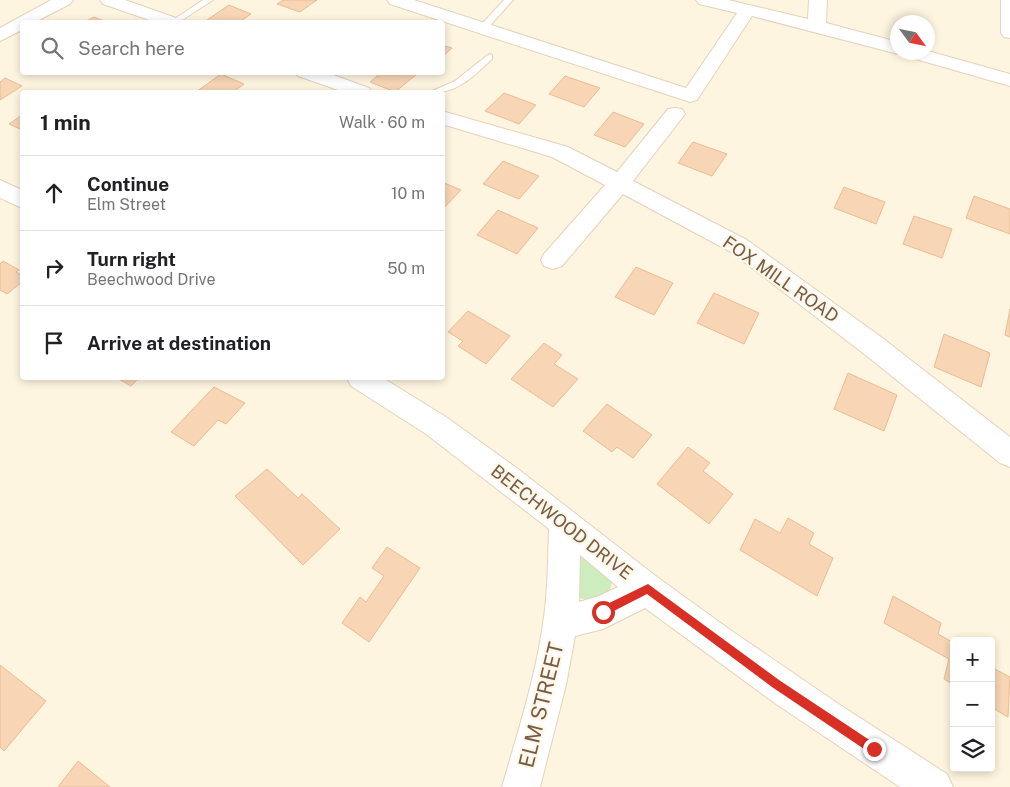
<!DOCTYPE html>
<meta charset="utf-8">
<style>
:root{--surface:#fff;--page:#f6f6f6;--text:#202124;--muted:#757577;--line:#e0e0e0}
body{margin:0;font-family:"Public Sans",sans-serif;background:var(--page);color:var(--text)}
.controls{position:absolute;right:15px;bottom:15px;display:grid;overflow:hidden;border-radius:5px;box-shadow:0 2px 8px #0003}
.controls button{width:45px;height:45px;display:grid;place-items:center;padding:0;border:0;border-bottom:1px solid var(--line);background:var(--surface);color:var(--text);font:25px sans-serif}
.compass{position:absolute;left:890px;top:15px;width:45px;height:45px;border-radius:50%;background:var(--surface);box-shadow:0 2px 8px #0003;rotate:123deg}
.stop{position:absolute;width:15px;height:15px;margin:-11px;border:4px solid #d93025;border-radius:50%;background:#fff}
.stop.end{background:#d93025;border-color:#fff;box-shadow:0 1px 5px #0008}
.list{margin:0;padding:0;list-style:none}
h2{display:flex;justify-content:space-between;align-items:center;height:65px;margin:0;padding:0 20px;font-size:21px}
h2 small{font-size:16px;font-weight:400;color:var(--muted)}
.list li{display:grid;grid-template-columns:32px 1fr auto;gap:15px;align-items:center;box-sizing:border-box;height:75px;padding:0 20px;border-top:1px solid var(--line)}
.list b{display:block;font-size:19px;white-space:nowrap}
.list p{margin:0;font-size:16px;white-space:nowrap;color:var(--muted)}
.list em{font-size:16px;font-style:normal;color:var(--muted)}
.icon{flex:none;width:28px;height:28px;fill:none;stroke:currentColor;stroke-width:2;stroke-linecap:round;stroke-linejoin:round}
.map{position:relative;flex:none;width:1010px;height:787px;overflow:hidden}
.search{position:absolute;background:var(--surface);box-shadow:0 2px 8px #0003;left:20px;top:20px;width:425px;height:55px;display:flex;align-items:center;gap:12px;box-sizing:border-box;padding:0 18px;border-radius:5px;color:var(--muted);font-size:19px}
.panel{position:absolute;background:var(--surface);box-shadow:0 2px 8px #0003;left:20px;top:90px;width:425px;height:290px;border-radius:5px}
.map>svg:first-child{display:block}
.green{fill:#cdedbe}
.building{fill:#f7d5b5;stroke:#ebbc94}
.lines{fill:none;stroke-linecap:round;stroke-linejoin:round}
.lane-casing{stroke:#e3d2bb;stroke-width:2}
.street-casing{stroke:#e3d2bb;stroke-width:2}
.lane{fill:#fff;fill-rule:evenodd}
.street{fill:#fff;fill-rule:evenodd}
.route{fill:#d93025}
.labels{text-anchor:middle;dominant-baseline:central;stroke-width:4.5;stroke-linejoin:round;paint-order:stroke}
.street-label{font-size:18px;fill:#785b45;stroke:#fff8e9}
.near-street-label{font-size:21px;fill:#785b45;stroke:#fff8e9}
</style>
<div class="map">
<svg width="1010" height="787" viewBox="0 0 1010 787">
<rect width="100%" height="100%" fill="#fef5e0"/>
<!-- green -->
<polygon class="green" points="583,556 610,577 612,582 610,590 591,600 578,598 578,558"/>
<!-- building -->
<g class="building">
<polygon points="283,0 317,0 300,12 277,4"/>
<polygon points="229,5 251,14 239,22 213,22 207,20"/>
<polygon points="94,17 107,22 84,22"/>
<polygon points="442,45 452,48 442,57"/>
<polygon points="382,72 410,72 416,75 395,92 370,82"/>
<polygon points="221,74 244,84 233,92 196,92"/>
<polygon points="565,76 600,88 584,107 549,94"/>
<polygon points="5,78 22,86 0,100 0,82"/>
<polygon points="504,93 536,105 519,124 485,111"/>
<polygon points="613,112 644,124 625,147 594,135"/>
<polygon points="22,115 22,130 9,124"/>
<polygon points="693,142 727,154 712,176 678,163"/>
<polygon points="503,161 539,176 519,199 483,184"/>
<polygon points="442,182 461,190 442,210"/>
<polygon points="844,187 885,202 876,224 834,208"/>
<polygon points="974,196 1010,209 1010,234 966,218"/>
<polygon points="498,210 538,228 517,254 477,235"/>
<polygon points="914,216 952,229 942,258 903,244"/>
<polygon points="3,261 19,270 16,272 22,275 22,282 7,294 0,290 0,264"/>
<polygon points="636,267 673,283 654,315 615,297"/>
<polygon points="714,293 759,313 744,344 697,323"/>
<polygon points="1010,309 1010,337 1005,335"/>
<polygon points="468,311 510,336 486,364 458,346 463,341 448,332"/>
<polygon points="944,334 990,353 981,387 934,367"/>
<polygon points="544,343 562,355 554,364 578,379 553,407 511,379"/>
<polygon points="848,373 897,395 884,431 834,409"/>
<polygon points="117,378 139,378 131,386"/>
<polygon points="214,387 245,403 226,424 218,420 194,446 171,432"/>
<polygon points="607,404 652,435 633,458 617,447 612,452 583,431"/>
<polygon points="688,447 710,463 703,471 733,494 709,524 657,484"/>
<polygon points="267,469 298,498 302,494 340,529 303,565 235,496"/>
<polygon points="788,518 814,533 809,544 833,558 817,596 740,550 755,519 780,533"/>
<polygon points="387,547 420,568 369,642 342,623 360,597 366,602 384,576 372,568"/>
<polygon points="893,596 941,623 938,634 954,643 954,685 944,679 949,659 884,623"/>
<polygon points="0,665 46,701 4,751 0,747"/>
<polygon points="991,667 1010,677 1008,717 991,707"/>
<polygon points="78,761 110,787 58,787"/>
</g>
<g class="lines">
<defs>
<g id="lane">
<polygon points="203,0 213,0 179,22 170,22"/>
<polygon points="504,0 513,0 486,30 480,30 480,26"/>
<path d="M 489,54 L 492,55 L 492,59 C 474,76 456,95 430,92 L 455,81 Z"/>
</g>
<g id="street">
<polygon points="51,0 73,0 70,4 35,22 22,22 22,30 0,41 0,28"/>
<polygon points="100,0 125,0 176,18 179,22 155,22 103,4"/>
<polygon points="387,0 414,0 686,88 737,13 699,4 696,0 728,0 808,19 809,0 827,0 826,23 898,42 898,52 902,52 898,54 752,16 697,100 690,102 390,4"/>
<polygon points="1001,0 1010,0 1010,38 1004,37 1001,33"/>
<polygon points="928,51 1010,74 1010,86 905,56 903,52 928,52"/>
<polygon points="296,72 325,72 369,88 372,92 344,92 298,76"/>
<polygon points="675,108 682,109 685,114 633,181 747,240 881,337 1010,437 1010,467 1000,463 863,353 731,252 623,194 562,266 553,269 544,266 541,260 544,254 605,185 552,157 442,124 442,111 568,147 617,172 668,109"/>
<polygon points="0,180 22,190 22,208 0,198"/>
<path d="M 347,378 L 383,378 L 446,417 L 518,469 L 657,577 L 729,629 L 837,703 L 947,774 L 953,787 L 900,787 L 776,704 L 645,608 L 603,629 L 575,636 L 566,685 L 540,787 L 502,787 C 519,728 538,670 545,609 C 548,583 548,556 549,529 L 426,434 L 351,386 ZM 580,555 L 618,587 L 599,596 L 579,602 Z"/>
</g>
</defs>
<!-- lane casing -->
<use href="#lane" class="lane-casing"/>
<!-- street casing -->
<use href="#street" class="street-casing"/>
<!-- lane -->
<use href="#lane" class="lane"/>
<!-- street -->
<use href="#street" class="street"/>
</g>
<!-- route -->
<polygon class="route" points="648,584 779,680 877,745 879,749 877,753 874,754 870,753 772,687 647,594 606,615 599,615 599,608"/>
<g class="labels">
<!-- street labels -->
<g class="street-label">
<text transform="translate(781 279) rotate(35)">FOX MILL ROAD</text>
<text transform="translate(562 522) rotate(38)">BEECHWOOD DRIVE</text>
</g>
<!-- near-street labels -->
<g class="near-street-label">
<text transform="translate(541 705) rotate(-76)">ELM STREET</text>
</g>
</g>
</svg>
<div class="controls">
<button>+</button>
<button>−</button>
<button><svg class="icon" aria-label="layers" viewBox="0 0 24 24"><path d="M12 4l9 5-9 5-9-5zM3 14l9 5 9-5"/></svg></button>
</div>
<svg class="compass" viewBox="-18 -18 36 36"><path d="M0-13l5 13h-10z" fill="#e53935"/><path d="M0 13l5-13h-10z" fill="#757577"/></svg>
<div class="stop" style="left:603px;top:612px"></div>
<div class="stop end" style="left:874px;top:749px"></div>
<div class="search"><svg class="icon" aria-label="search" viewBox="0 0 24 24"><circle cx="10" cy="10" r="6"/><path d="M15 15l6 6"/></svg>Search here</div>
<section class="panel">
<h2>1 min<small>Walk · 60 m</small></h2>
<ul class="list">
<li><svg class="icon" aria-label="ahead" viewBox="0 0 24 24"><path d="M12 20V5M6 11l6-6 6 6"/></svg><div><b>Continue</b><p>Elm Street</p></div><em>10 m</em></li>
<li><svg class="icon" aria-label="right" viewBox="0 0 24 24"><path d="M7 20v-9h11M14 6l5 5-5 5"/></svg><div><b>Turn right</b><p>Beechwood Drive</p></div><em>50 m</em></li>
<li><svg class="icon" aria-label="arrive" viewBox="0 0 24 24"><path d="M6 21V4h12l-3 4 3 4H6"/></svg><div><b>Arrive at destination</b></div></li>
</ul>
</section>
</div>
